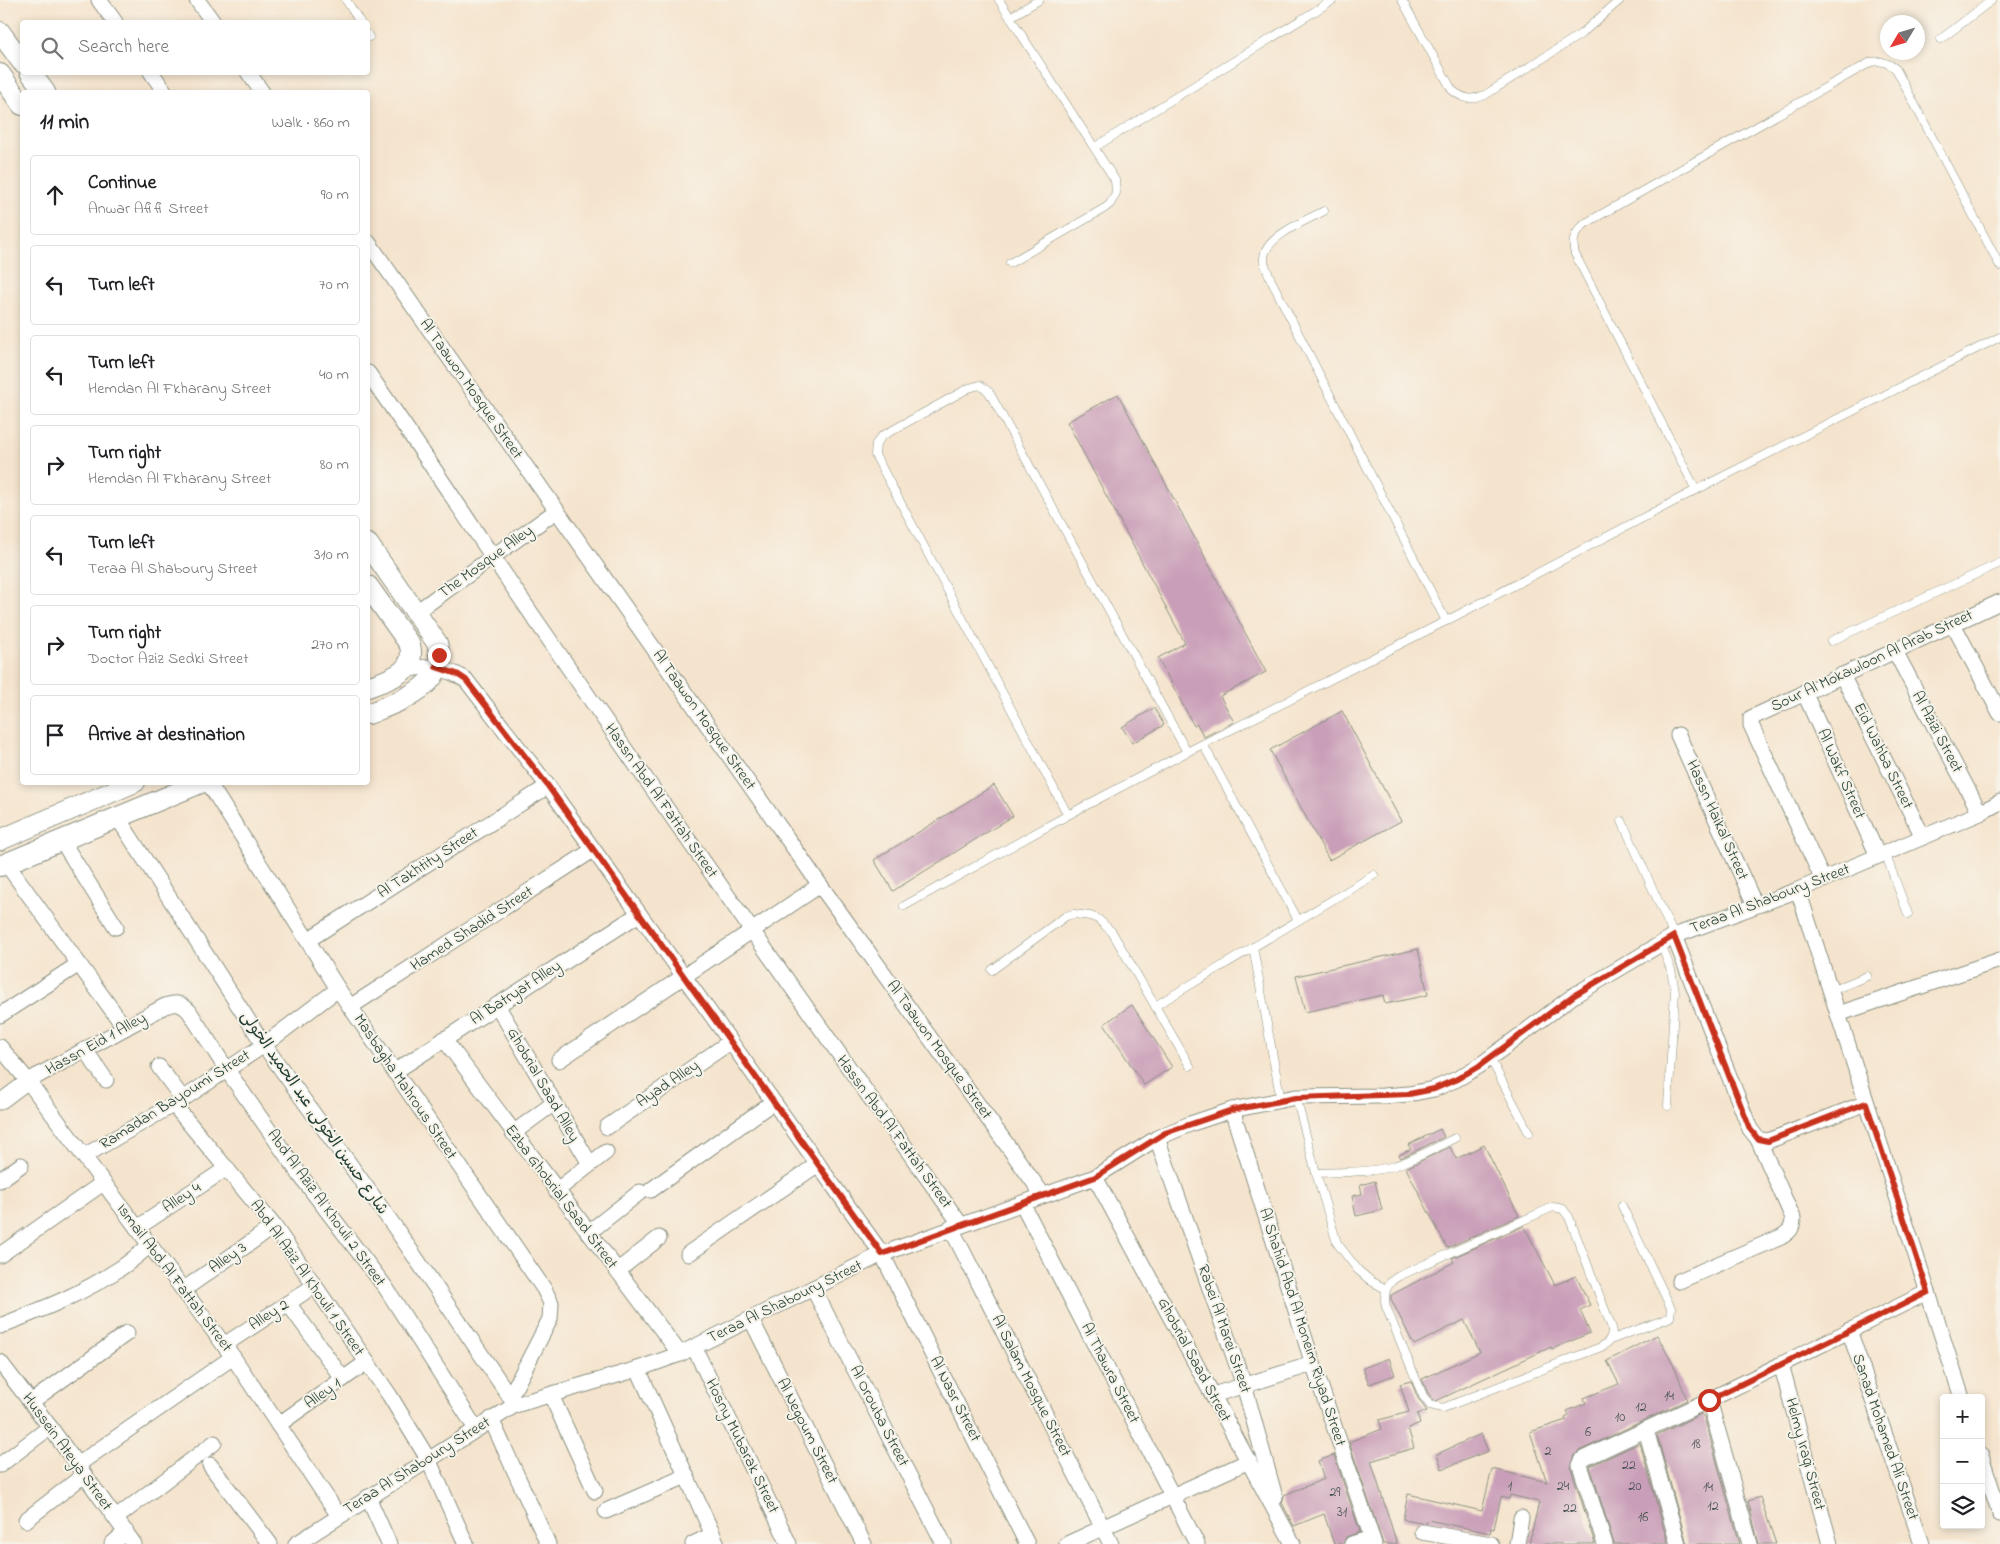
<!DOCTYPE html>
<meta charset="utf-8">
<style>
:root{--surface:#fff;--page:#f6f6f6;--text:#202124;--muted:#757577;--line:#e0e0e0}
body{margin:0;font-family:"Indie Flower","Playpen Sans Arabic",sans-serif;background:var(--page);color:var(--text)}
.controls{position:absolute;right:15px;bottom:15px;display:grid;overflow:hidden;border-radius:5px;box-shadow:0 2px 8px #0003}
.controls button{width:45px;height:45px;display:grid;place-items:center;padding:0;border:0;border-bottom:1px solid var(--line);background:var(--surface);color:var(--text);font:25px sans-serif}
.compass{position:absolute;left:1880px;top:15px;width:45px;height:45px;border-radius:50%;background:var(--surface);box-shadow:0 2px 8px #0003;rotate:232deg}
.stop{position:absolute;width:15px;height:15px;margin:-11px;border:4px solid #c8321e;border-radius:50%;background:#fff}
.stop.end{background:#c8321e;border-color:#fff;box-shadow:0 1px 5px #0008}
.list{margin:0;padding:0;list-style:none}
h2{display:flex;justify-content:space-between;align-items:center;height:65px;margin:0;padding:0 20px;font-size:21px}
h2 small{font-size:16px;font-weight:400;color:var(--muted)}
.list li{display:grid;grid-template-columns:32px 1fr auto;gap:15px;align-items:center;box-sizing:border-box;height:80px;margin:0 10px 10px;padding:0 10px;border:1px solid var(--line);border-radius:5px}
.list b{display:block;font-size:19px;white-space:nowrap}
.list p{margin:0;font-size:16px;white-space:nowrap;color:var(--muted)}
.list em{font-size:16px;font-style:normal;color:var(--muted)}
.icon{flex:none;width:28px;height:28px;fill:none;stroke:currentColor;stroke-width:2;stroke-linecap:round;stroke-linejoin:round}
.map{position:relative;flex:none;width:2000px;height:1544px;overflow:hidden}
.search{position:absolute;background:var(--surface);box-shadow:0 2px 8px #0003;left:20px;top:20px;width:350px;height:55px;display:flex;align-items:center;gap:12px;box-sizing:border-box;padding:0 18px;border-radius:5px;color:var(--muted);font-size:19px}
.panel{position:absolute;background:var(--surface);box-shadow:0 2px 8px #0003;left:20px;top:90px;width:350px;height:695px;border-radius:5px}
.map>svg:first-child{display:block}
.building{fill:#c99eb8}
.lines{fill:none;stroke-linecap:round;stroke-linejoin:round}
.lane-casing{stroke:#8a9080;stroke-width:9}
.street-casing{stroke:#8a9080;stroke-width:17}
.secondary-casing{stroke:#8a9080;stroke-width:22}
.lane{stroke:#fff;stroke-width:8}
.street{stroke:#fff;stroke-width:15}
.secondary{stroke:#fff;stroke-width:20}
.route{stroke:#c8321e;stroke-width:6}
.labels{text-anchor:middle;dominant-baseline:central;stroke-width:4;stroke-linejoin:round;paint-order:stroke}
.number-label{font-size:14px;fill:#4a5555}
.street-label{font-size:16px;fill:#1f3d34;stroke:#f7f3e8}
</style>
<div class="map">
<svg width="2000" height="1544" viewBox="0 0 2000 1544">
<rect width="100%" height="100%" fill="#f7f3e8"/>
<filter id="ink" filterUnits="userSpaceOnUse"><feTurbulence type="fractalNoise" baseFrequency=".02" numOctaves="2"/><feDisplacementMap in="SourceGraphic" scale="10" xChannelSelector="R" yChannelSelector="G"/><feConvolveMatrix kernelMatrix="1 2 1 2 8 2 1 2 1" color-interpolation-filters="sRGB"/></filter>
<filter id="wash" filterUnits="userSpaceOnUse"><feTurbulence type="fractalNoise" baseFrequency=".0096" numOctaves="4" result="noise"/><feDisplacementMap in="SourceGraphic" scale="20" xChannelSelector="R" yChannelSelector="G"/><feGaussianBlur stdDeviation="1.12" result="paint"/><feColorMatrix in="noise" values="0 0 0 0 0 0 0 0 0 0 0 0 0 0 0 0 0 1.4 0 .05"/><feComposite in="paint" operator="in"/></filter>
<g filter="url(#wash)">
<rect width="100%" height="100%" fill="#f5e4cd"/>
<g id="blocks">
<!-- building -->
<g class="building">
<polygon points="1118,394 1266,672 1220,696 1234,722 1204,737 1197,724 1194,726 1158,658 1185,643 1067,422"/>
<polygon points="1154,708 1164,725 1132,743 1122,727"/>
<polygon points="1342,711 1401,821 1329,860 1270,750"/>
<polygon points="994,785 1013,816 893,891 874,860"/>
<polygon points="1418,949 1428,995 1385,1004 1383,995 1305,1012 1296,976"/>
<polygon points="1132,1005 1172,1067 1144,1085 1104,1024"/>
<polygon points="1440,1129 1444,1137 1401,1158 1399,1155 1411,1149 1408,1145"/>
<polygon points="1484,1145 1519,1216 1447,1248 1406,1168 1450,1147 1456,1159"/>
<polygon points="1375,1181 1382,1210 1356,1216 1352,1196 1362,1194 1360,1185"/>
<polygon points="1524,1226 1555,1285 1576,1276 1590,1305 1580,1310 1590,1333 1552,1349 1551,1347 1436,1401 1433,1400 1428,1393 1422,1379 1480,1352 1464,1320 1414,1345 1391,1299 1391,1295 1454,1262 1452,1258"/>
<polygon points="1657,1335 1676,1370 1687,1400 1579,1451 1575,1455 1571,1468 1595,1544 1529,1544 1539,1502 1510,1495 1509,1499 1501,1497 1494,1529 1491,1528 1490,1533 1428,1520 1427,1523 1403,1519 1408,1494 1482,1511 1492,1469 1547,1482 1530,1432 1566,1420 1565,1418 1569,1416 1567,1411 1586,1403 1584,1398 1619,1384 1607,1361"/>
<polygon points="1389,1358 1395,1375 1369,1384 1363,1368"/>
<polygon points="1411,1381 1418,1398 1427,1411 1417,1414 1420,1423 1408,1428 1414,1448 1371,1461 1397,1544 1383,1544 1349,1442 1382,1429 1379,1420 1409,1412 1400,1384"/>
<polygon points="1701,1414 1704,1417 1740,1544 1687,1544 1657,1435"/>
<polygon points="1481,1434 1488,1451 1442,1469 1437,1454"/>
<polygon points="1640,1443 1668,1544 1614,1544 1590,1466"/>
<polygon points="1334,1455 1360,1532 1346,1537 1343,1544 1334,1544 1324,1514 1294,1526 1282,1503 1284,1495 1324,1479 1318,1461"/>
<polygon points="1760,1497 1776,1544 1759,1544 1748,1501"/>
</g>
</g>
</g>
<g filter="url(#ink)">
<use href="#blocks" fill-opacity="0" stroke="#8a9080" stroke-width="1"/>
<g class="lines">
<defs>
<g id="lane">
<polyline points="346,0 360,22"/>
<polyline points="999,0 1115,180 1116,193 1110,204 1105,208 1010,263"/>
<path d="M 1402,0 L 1452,90 C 1463,99 1472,101 1485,95 L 1581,34 L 1620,0"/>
<polyline points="1010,17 1039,0"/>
<polyline points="368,35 369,37"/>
<polyline points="1941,39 1992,0"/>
<polyline points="1095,147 1333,0"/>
<path d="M 1324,211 C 1307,220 1261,238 1264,261 C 1265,267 1269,274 1271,280 L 1446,621"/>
<path d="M 1696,490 L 1575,254 C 1571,240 1575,232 1586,223 L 1871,62 C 1881,60 1888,62 1896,69 L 2000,266"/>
<polyline points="1831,641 2000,563"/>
<polyline points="1203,744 1298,920"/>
<polyline points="1068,815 875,455 876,444 882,436 969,388 980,385 989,392 1187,752"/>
<polyline points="1622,821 1674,936"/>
<polyline points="1885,853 1908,914"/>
<polyline points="904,906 1068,815 1187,752 1446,621 1696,490 2000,337"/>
<polyline points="1661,944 1671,970 1675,991 1668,1106"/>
<polyline points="1253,947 1281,1101"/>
<polyline points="992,970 1066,916 1074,914 1090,916 1098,919 1112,932 1190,1066"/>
<polyline points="1831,991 1867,976"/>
<polyline points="1155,1006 1374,875"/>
<polyline points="1490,1058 1529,1133"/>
<polyline points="1296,1097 1316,1173 1337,1243 1358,1270 1371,1281 1386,1289"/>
<path d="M 1316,1173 C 1340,1172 1366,1173 1390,1167 C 1413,1161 1434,1148 1455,1138"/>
<path d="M 1553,1207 L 1563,1209 L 1569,1217 L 1612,1328 C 1612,1337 1610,1342 1601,1347 L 1443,1408 L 1430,1405 L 1423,1396 L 1386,1307 C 1383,1293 1386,1283 1399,1276 Z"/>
<polyline points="1610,1340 1666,1319 1670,1317 1671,1308 1622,1206"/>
</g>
<g id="street">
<polyline points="99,0 115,22"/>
<polyline points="197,0 213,22"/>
<polyline points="151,72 165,92"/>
<polyline points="248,72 262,92"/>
<polyline points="368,242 820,885 1043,1195"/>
<path d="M 368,373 C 428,458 484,546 544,632 C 681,831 820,1028 961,1225"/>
<polyline points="415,613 556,511"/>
<polyline points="1953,624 2000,713"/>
<polyline points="1895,651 1980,813"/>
<path d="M 404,671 C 427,664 446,667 466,680 L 548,786 L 882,1254 L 1027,1544"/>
<polyline points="1842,675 1923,837"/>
<polyline points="1804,692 1878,856"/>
<polyline points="1678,735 1755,905"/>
<polyline points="208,782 338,989 544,1289 551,1303 550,1319 510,1397"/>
<polyline points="118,818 264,1045 394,1226 514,1403"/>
<polyline points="62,841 116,927"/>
<polyline points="6,863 125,1028"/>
<polyline points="1823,880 1751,725 1751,718 2000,602"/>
<polyline points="1798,890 1962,1398"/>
<polyline points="1674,936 1750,1129 1758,1139 1768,1141 1866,1103"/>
<polyline points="308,940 548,786"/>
<polyline points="497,1005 590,1164"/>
<polyline points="350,1007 593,850"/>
<polyline points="1838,1014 2000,960"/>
<polyline points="0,1015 79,964"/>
<polyline points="444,1039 680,1354"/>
<polyline points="0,1047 28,1081 233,1357 339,1516"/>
<polyline points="85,1050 106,1080"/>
<polyline points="559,1060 820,885"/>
<polyline points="159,1067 183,1099"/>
<polyline points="394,1072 639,914"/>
<path d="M 0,1102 L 28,1081 L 165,1006 C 176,1002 181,1003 189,1011 L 227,1070 L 300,1175 L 386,1288 L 476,1429"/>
<polyline points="174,1105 274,1226 390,1396 428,1459 466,1544"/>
<polyline points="1232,1110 1313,1364 1374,1544"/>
<polyline points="607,1127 730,1042"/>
<polyline points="513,1133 554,1103"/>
<polyline points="1157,1138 1244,1385 1275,1497"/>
<polyline points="84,1156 183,1099 264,1045 338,989"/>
<polyline points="1095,1177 1293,1544"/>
<polyline points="0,1180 21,1165"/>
<polyline points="651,1190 773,1102"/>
<polyline points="556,1191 606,1152"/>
<polyline points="1022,1203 1197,1544"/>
<polyline points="137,1228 227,1168"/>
<polyline points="951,1228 1111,1544"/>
<polyline points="588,1233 640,1192"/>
<polyline points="688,1254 818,1164"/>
<polyline points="0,1255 103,1183"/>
<polyline points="617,1271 659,1238"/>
<path d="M 1679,1281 L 1781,1237 C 1789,1232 1793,1229 1793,1218 L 1758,1139"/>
<polyline points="813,1288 944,1544"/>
<polyline points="183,1290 274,1226"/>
<polyline points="288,1303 343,1379"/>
<polyline points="751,1319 864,1544"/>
<path d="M 0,1326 C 40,1310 80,1295 116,1271 C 128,1264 139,1254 150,1245"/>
<polyline points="1849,1330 1922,1544"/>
<polyline points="224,1345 314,1286"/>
<polyline points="694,1347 789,1544"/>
<polyline points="0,1362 50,1427 134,1544"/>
<polyline points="1781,1364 1830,1544"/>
<polyline points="638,1369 717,1544"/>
<polyline points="551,1395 595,1491"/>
<polyline points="1213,1395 1313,1364"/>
<polyline points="1709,1400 1750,1544"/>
<polyline points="31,1402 127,1333"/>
<polyline points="491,1419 548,1544"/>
<polyline points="278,1425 367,1362"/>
<polyline points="1646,1430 1678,1544"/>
<polyline points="1981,1456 2000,1514"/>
<polyline points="0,1465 50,1427"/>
<polyline points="77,1465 233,1357"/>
<polyline points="210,1465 270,1544"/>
<polyline points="368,1497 389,1544"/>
<polyline points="606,1511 686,1476"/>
<polyline points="116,1518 214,1443"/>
<polyline points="26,1520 84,1475"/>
<polyline points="1422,1532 1491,1544"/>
<polyline points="112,1544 126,1532"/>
<polyline points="296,1544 515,1405 638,1369 680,1354 882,1254 1095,1177 1157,1138 1190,1124 1232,1110 1296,1097 1383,1096 1409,1094 1434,1089 1457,1079 1479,1066 1573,996 1674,936 1798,890 1980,813 2000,802"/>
<polyline points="693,1544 712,1535"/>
<polyline points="1067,1544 1249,1461"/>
<polyline points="1352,1544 1372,1538"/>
<polyline points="1517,1544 1521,1518"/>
<polyline points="1605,1544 1580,1465 1583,1459 1709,1400 1928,1292"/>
</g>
<g id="secondary">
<polyline points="0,32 22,62"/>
<polyline points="30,72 45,92"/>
<polyline points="0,74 22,105"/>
<path d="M 368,544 L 437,643 C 451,686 397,702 368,714"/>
<path d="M 368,586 L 410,645 C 417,673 388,679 368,687"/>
<polyline points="0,840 135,782"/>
<polyline points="0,866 203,782"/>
</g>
</defs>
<!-- lane casing -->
<use href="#lane" class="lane-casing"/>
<!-- street casing -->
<use href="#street" class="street-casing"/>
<!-- secondary casing -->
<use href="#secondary" class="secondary-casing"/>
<!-- lane -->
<use href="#lane" class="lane"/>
<!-- street -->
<use href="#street" class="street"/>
<!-- secondary -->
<use href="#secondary" class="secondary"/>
</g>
</g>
<g class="lines" filter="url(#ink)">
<!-- route -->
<polyline class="route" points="439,655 436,667 457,674 466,680 548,786 882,1254 1095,1177 1165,1133 1232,1110 1296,1098 1409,1094 1434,1089 1457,1079 1479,1066 1573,996 1674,936 1750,1129 1758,1139 1768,1141 1866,1103 1928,1292 1709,1400"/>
</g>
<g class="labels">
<!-- number labels -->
<g class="number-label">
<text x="1669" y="1396">14</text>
<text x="1641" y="1407">12</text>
<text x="1620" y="1417">10</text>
<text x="1588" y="1432">6</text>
<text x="1696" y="1444">18</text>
<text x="1548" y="1451">2</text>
<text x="1629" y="1465">22</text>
<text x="1510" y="1486">1</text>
<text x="1563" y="1486">24</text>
<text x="1635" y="1486">20</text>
<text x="1708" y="1487">14</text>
<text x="1335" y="1492">29</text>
<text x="1713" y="1506">12</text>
<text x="1570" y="1508">22</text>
<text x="1342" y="1512">31</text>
<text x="1643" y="1517">16</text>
</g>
<!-- street labels -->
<g class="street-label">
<text transform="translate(471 389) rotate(55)">Al Taawon Mosque Street</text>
<text transform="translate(486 562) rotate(-36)">The Mosque Alley</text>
<text transform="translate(1872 661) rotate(-25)">Sour Al Mokawloon Al Arab Street</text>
<text transform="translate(704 720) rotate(55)">Al Taawon Mosque Street</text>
<text transform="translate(1937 732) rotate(62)">Al Azizi Street</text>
<text transform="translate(1883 756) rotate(64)">Eid Wahba Street</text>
<text transform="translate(1841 774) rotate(66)">Al Wakf Street</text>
<text transform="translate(661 801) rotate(55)">Hassn Abd Al Fattah Street</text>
<text transform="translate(1717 820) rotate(66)">Hassn Haikal Street</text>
<text transform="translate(428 863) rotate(-33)">Al Takhtity Street</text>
<text transform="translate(1770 899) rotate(-21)">Teraa Al Shaboury Street</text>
<text transform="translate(472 929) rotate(-33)">Hamed Shadid Street</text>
<text transform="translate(516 993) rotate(-33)">Al Batryat Alley</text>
<text transform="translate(96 1044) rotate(-29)">Hassn Eid 1 Alley</text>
<text transform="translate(939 1050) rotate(54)">Al Taawon Mosque Street</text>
<text transform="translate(668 1084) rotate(-34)">Ayad Alley</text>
<text transform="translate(543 1085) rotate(60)">Ghobrial Saad Alley</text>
<text transform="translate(405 1087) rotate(56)">Masbagha Mahrous Street</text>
<text transform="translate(175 1100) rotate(-32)">Ramadan Bayoumi Street</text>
<text transform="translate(314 1113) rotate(55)">شارع حسين الخولى, عبد الحميد الخولى</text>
<text transform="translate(894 1132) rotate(54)">Hassn Abd Al Fattah Street</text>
<text transform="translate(561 1197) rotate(53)">Ezba Ghobrial Saad Street</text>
<text transform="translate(182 1198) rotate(-33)">Alley 4</text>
<text transform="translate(326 1208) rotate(54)">Abd Al Aziz Al Khouli 2 Street</text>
<text transform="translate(228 1258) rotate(-35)">Alley 3</text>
<text transform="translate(174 1278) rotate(53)">Ismail Abd Al Fattah Street</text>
<text transform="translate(307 1278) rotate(55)">Abd Al Aziz Al Khouli 1 Street</text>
<text transform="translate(785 1302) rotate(-26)">Teraa Al Shaboury Street</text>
<text transform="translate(269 1315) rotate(-33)">Alley 2</text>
<text transform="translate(1302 1327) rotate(72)">Al Shahid Abd Al Moneim Riyad Street</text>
<text transform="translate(1224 1329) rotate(71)">Rabei Al Marei Street</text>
<text transform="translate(1194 1360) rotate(62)">Ghobrial Saad Street</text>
<text transform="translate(1110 1373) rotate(63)">Al Thawra Street</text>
<text transform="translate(1031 1386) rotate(63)">Al Salam Mosque Street</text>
<text transform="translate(323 1394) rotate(-35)">Alley 1</text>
<text transform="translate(955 1399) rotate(63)">Al Nasr Street</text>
<text transform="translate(879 1416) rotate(63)">Al Orouba Street</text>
<text transform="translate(807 1431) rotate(63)">Al Negoum Street</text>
<text transform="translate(1885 1437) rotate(71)">Sanad Mohamed Ali Street</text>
<text transform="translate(742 1446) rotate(64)">Hosny Mubarak Street</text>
<text transform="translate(67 1452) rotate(54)">Hussein Ateya Street</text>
<text transform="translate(1805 1454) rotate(75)">Helmy Iraqi Street</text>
<text transform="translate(417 1466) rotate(-32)">Teraa Al Shaboury Street</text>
</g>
</g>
</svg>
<div class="controls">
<button>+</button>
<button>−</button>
<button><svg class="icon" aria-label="layers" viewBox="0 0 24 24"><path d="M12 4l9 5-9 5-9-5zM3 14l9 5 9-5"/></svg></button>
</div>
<svg class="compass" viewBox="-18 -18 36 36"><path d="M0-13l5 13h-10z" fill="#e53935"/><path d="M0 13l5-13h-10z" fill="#757577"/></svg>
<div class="stop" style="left:1709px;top:1400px"></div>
<div class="stop end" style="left:439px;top:655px"></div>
<div class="search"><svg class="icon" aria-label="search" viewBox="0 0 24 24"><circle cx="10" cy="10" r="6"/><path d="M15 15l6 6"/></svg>Search here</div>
<section class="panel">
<h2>11 min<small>Walk · 860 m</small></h2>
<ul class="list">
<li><svg class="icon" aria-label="ahead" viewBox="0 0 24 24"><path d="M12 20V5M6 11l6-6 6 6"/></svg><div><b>Continue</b><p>Anwar Afifi Street</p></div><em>90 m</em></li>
<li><svg class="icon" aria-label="left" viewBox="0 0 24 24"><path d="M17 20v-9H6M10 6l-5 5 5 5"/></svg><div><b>Turn left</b></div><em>70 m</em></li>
<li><svg class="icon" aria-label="left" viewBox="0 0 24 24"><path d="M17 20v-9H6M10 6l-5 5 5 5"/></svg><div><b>Turn left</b><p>Hemdan Al Fkharany Street</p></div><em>40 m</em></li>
<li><svg class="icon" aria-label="right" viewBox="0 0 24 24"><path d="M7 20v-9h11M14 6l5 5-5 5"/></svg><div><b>Turn right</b><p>Hemdan Al Fkharany Street</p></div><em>80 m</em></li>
<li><svg class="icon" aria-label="left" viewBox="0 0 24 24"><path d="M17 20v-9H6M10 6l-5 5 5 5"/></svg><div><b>Turn left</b><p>Teraa Al Shaboury Street</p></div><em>310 m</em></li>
<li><svg class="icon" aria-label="right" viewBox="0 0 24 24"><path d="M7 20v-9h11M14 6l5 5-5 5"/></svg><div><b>Turn right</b><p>Doctor Aziz Sedki Street</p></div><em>270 m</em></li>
<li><svg class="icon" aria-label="arrive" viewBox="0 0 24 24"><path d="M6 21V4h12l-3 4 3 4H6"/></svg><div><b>Arrive at destination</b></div></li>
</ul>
</section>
</div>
